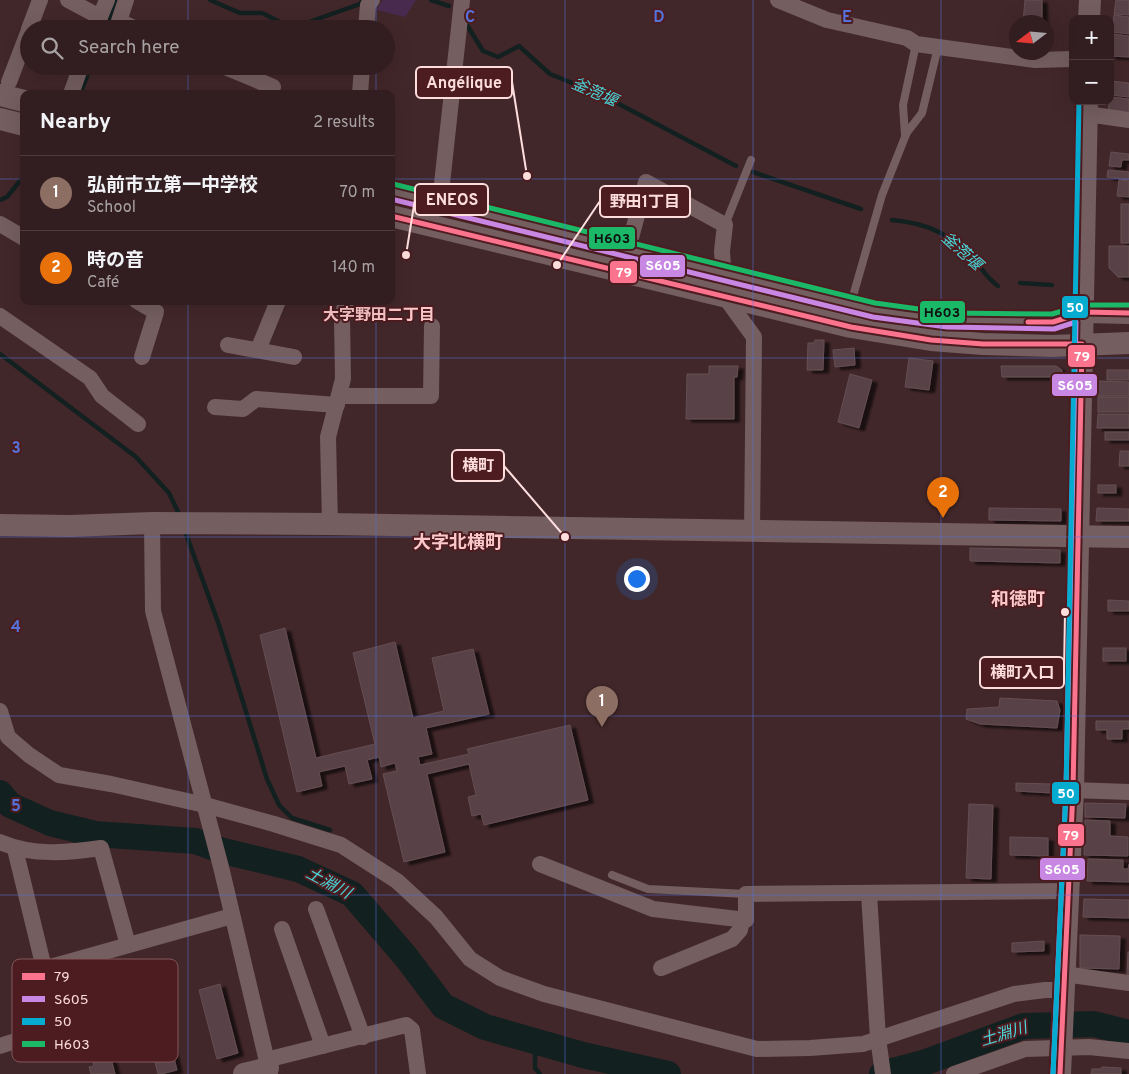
<!DOCTYPE html>
<meta charset="utf-8">
<style>
:root{--surface:#321d20;--page:#3d2a2d;--text:#f1f3f6;--muted:#a8a2a5;--line:#4d3b3e;--accent:#db2777}
body{margin:0;font-family:Overpass,"Noto Sans JP",sans-serif;background:var(--page);color:var(--text)}
.controls{position:absolute;right:15px;top:15px;display:grid;overflow:hidden;border-radius:10px;box-shadow:0 5px 20px #0002}
.controls button{width:45px;height:45px;display:grid;place-items:center;padding:0;border:0;border-bottom:1px solid var(--line);background:var(--surface);color:var(--text);font:25px sans-serif}
.compass{position:absolute;left:1009px;top:15px;width:45px;height:45px;border-radius:50%;background:var(--surface);box-shadow:0 5px 20px #0002;rotate:254deg}
.you{position:absolute;left:636px;top:578px;width:18px;height:18px;margin:-12px;border:4px solid #fff;border-radius:50%;background:#1a73e8;box-shadow:0 0 0 8px #1a73e833}
.badge{display:grid;place-items:center;width:32px;height:32px;border-radius:50%;background:var(--accent);color:#fff;font-size:16px;font-weight:700}
.pin{position:absolute;translate:-50% -41px;filter:drop-shadow(0 1px 2px #0008)}
.pin::after{content:'';position:absolute;top:26px;width:18px;height:15px;background:inherit;clip-path:polygon(0 0,100% 0,50% 100%)}
.list{margin:0;padding:0;list-style:none}
h2{display:flex;justify-content:space-between;align-items:center;height:65px;margin:0;padding:0 20px;font-size:21px}
h2 small{font-size:16px;font-weight:400;color:var(--muted)}
.list li{display:grid;grid-template-columns:32px 1fr auto;gap:15px;align-items:center;box-sizing:border-box;height:75px;padding:0 20px;border-top:1px solid var(--line)}
.list b{display:block;font-size:19px;white-space:nowrap}
.list p{margin:0;font-size:16px;white-space:nowrap;color:var(--muted)}
.list em{font-size:16px;font-style:normal;color:var(--muted)}
.icon{flex:none;width:28px;height:28px;fill:none;stroke:currentColor;stroke-width:2;stroke-linecap:round;stroke-linejoin:round}
.map{position:relative;flex:none;width:1129px;height:1074px;overflow:hidden}
.search{position:absolute;background:var(--surface);box-shadow:0 5px 20px #0002;left:20px;top:20px;width:375px;height:55px;display:flex;align-items:center;gap:12px;box-sizing:border-box;padding:0 18px;border-radius:28px;color:var(--muted);font-size:19px}
.panel{position:absolute;background:var(--surface);box-shadow:0 5px 20px #0002;left:20px;top:90px;width:375px;height:215px;border-radius:10px}
.map>svg:first-child{display:block}
.green{fill:#472a4d}
.lines{fill:none;stroke-linecap:round;stroke-linejoin:round}
.stream{stroke:#122020;stroke-width:4.5}
.river{stroke:#122020;stroke-width:26}
.building{fill:#594247;stroke:#644e53;filter:url(#shadow)}
.lane{stroke:#745e60;stroke-width:8}
.street{stroke:#745e60;stroke-width:16}
.secondary{stroke:#745e60;stroke-width:22}
.bus-1-casing{stroke:#4d1c21;stroke-width:9}
.bus-2-casing{stroke:#4d1c21;stroke-width:9}
.bus-3-casing{stroke:#4d1c21;stroke-width:9}
.bus-4-casing{stroke:#4d1c21;stroke-width:9}
.bus-1{stroke:#fc738d;stroke-width:5}
.bus-2{stroke:#c787e3;stroke-width:5}
.bus-3{stroke:#06acd0;stroke-width:5}
.bus-4{stroke:#1ab867;stroke-width:5}
.grid{fill:none;stroke:#5572d9;stroke-width:1;stroke-opacity:0.55}
.labels{text-anchor:middle;dominant-baseline:central;stroke-width:4;stroke-linejoin:round;paint-order:stroke}
.water-label{font-size:16px;font-style:italic;fill:#49d6d8;stroke:#4d1c21}
.neighbourhood-label{font-size:16px;font-weight:bold;fill:#fbc7c8;stroke:#4d1c21}
.quarter-label{font-size:18px;font-weight:bold;fill:#fbc7c8;stroke:#4d1c21}
.key{fill:#4d1c21;stroke:#825659;stroke-width:1}
.key-label{font-size:14px;fill:#fedddd}
.grid-label{font-size:16px;text-anchor:middle;font-weight:bold;fill:#5572d9;stroke:#4d1c21;stroke-width:4;stroke-linejoin:round;paint-order:stroke}
.leader{fill:none;stroke:#fedddd;stroke-width:2}
.callout-dot{fill:#fedddd;stroke:#4d1c21;stroke-width:2}
.callout{fill:#4d1c21;stroke:#fedddd;stroke-width:2}
.callout-label{font-size:16px;text-anchor:middle;font-weight:bold;fill:#fedddd}
.line-badge{stroke:#4d1c21;stroke-width:2}
.badge-label{font-size:14px;text-anchor:middle;font-weight:bold;fill:#fff}
.pale-badge-label{font-size:14px;text-anchor:middle;font-weight:bold;fill:#111}
</style>
<div class="map">
<svg width="1129" height="1074" viewBox="0 0 1129 1074">
<defs>
<filter id="shadow"><feDropShadow dx="5.5" dy="3" stdDeviation="1" flood-color="#0009"/></filter>
</defs>
<rect width="100%" height="100%" fill="#42272a"/>
<!-- green -->
<polygon class="green" points="383,0 416,0 405,17 376,10"/>
<g class="lines">
<!-- stream -->
<g class="stream">
<polyline points="210,0 240,13 262,13 292,28 360,4 363,0"/>
<polyline points="431,0 449,6"/>
<polyline points="467,25 483,51 498,57 519,46 550,74 604,96 736,166"/>
<polyline points="105,29 116,0"/>
<polyline points="80,94 91,66"/>
<polyline points="753,172 861,209"/>
<polyline points="0,200 7,197 24,176"/>
<path d="M 892,220 C 929,223 952,235 977,263 C 984,272 988,279 998,286"/>
<polyline points="1020,283 1052,285"/>
<polyline points="0,354 136,457 169,493 180,516"/>
<polyline points="185,531 219,625 267,779 279,805 292,818 330,830"/>
<polyline points="535,1041 535,1068 540,1074"/>
</g>
<!-- river -->
<g class="river">
<polyline points="0,793 10,805 50,823 95,834 195,841 223,851 298,869 352,894 406,957 443,1006 485,1027 583,1055 668,1074"/>
<polyline points="882,1074 926,1062 1024,1026 1094,1024 1129,1033"/>
</g>
</g>
<!-- building -->
<g class="building">
<polygon points="1025,0 1042,0 1042,22 1023,22"/>
<polygon points="1116,0 1129,0 1129,15 1114,14"/>
<polygon points="1114,15 1129,17 1129,34 1112,32"/>
<polygon points="1112,34 1129,36 1129,57 1110,56"/>
<polygon points="1111,81 1129,83 1129,97 1110,95"/>
<polygon points="1110,97 1129,99 1129,113 1108,111"/>
<polygon points="1111,152 1129,154 1129,160 1122,160 1121,167 1109,166"/>
<polygon points="1108,170 1129,172 1129,180 1107,177"/>
<polygon points="1119,180 1129,181 1129,197 1117,196"/>
<rect x="1121" y="204" width="8" height="39"/>
<polygon points="1109,246 1129,246 1129,277 1118,277 1109,268"/>
<polygon points="815,340 824,340 823,370 807,370 808,343 814,343"/>
<polygon points="854,348 855,365 835,367 833,350"/>
<polygon points="909,358 933,361 929,390 905,387"/>
<polygon points="709,366 738,366 737,377 734,377 734,419 686,419 687,374 709,374"/>
<polygon points="1001,366 1056,366 1062,370 1062,377 1002,377"/>
<rect x="1107" y="370" width="22" height="10"/>
<polygon points="850,374 872,380 859,428 838,422"/>
<polygon points="1098,381 1129,382 1129,396 1098,396"/>
<rect x="1098" y="397" width="31" height="15"/>
<polygon points="1098,414 1129,414 1129,428 1097,428"/>
<rect x="1105" y="432" width="24" height="8"/>
<polygon points="1120,451 1129,451 1129,466 1119,466"/>
<rect x="1098" y="485" width="18" height="8"/>
<polygon points="989,508 1061,509 1061,521 989,520"/>
<polygon points="1097,508 1129,509 1129,521 1096,521"/>
<polygon points="970,548 1060,550 1060,563 970,561"/>
<polygon points="1108,600 1129,601 1129,611 1108,611"/>
<polygon points="285,628 316,758 375,744 353,653 395,642 413,718 444,711 432,658 473,649 489,714 426,728 432,754 418,757 420,765 469,754 467,749 570,725 588,800 484,825 481,814 472,816 468,797 476,795 469,764 427,774 445,852 404,862 383,774 397,771 395,763 381,767 379,757 367,760 372,779 349,784 345,766 319,772 322,786 297,792 260,635"/>
<rect x="1103" y="648" width="23" height="13"/>
<polygon points="1000,698 1057,701 1060,710 1057,728 980,724 966,719 967,709 999,707"/>
<polygon points="1096,721 1129,721 1129,729 1122,729 1122,739 1107,739 1107,730 1096,730"/>
<polygon points="1016,783 1051,784 1051,793 1016,791"/>
<polygon points="1085,803 1126,804 1125,818 1085,817"/>
<polygon points="969,804 993,805 991,879 966,878"/>
<polygon points="1085,820 1110,821 1110,836 1128,837 1128,856 1084,855"/>
<polygon points="1010,837 1048,838 1048,856 1010,855"/>
<polygon points="1088,859 1123,860 1123,869 1128,869 1129,864 1129,882 1087,881"/>
<polygon points="1084,899 1129,900 1129,918 1083,917"/>
<polygon points="1080,935 1120,936 1119,969 1080,968"/>
<polygon points="1044,941 1044,951 1012,952 1012,943"/>
<polygon points="1128,952 1129,952 1129,976 1127,976"/>
<polygon points="220,984 238,1053 217,1059 199,990"/>
<polygon points="159,998 177,1070 161,1074 158,1074 140,1002"/>
<polygon points="99,1012 115,1074 91,1074 89,1067 94,1066 87,1039 83,1040 82,1035 85,1034 81,1017"/>
<polygon points="1102,1067 1121,1068 1121,1074 1091,1074 1092,1069 1101,1069"/>
</g>
<g class="lines">
<!-- lane -->
<g class="lane">
<polyline points="916,44 903,105 905,135 922,113 938,47"/>
<polyline points="725,225 751,160"/>
<polyline points="851,303 882,195 907,132"/>
<polyline points="612,875 648,889 746,894"/>
</g>
<!-- street -->
<g class="street">
<polyline points="68,0 100,17"/>
<polyline points="126,0 119,21 136,29"/>
<polyline points="778,0 827,20 907,38 916,44 1035,60 1073,59"/>
<polyline points="29,29 40,0"/>
<polyline points="95,29 107,0"/>
<polyline points="366,29 368,5 372,0"/>
<polyline points="223,66 273,87 270,94"/>
<polyline points="9,82 29,30"/>
<polyline points="71,94 81,66"/>
<polyline points="360,94 362,66"/>
<polyline points="1087,114 1129,120"/>
<polyline points="440,202 462,0"/>
<polyline points="0,224 24,238"/>
<polyline points="628,249 646,182 725,225 722,251 725,297 754,337 752,532"/>
<polyline points="137,301 156,312 142,357"/>
<polyline points="0,316 90,378 102,396 138,424"/>
<polyline points="228,345 294,357"/>
<polyline points="258,350 278,301"/>
<polyline points="339,396 431,396 432,326"/>
<polyline points="215,407 243,409 256,399 337,405"/>
<polyline points="152,523 153,611 221,867 270,1074"/>
<polyline points="330,524 328,437 343,379 342,319 346,301"/>
<polyline points="0,711 8,737 29,755 59,775 111,784 205,805 274,824 341,845 397,881 436,917 470,959 500,978 544,994 757,1049 810,1048 863,1044 1014,994 1045,990 1063,990"/>
<polyline points="1073,790 1129,792"/>
<path d="M 0,842 C 33,856 67,853 101,848 L 128,945"/>
<polyline points="15,849 44,968"/>
<polyline points="540,864 653,909 746,920 746,894 1067,891"/>
<polyline points="869,894 878,1038 883,1074"/>
<polyline points="316,909 363,1037"/>
<polyline points="282,929 323,1046"/>
<polyline points="661,968 732,939 740,930 742,920"/>
<polyline points="1064,974 1129,983"/>
<polyline points="22,975 232,916"/>
<polyline points="0,1046 12,1042 23,1044"/>
<polyline points="266,1060 406,1025 412,1030 418,1074"/>
<polyline points="954,1074 1025,1049 1089,1047 1129,1051"/>
</g>
<!-- secondary -->
<g class="secondary">
<polyline points="1089,19 1090,0"/>
<polyline points="0,95 24,101"/>
<polyline points="0,119 24,125"/>
<polyline points="391,191 874,310 947,320 1053,322 1084,312 1129,313"/>
<polyline points="391,216 851,327 931,340 983,344 1053,346 1129,343"/>
<polyline points="0,525 70,526 152,523 330,524 1129,537"/>
<polyline points="244,1074 268,1068"/>
<polyline points="1060,1074 1073,790 1087,101"/>
</g>
<defs>
<g id="bus-1">
<polyline points="391,216 851,327 931,340 983,344 1082,344 1073,790 1060,1074"/>
<polyline points="1028,322 1053,322 1084,312 1129,313"/>
</g>
<polyline id="bus-2" points="391,199 873,317 947,327 1054,329 1076,322 1066,790 1053,1074"/>
<polyline id="bus-3" points="1053,1074 1066,790 1079,101"/>
<polyline id="bus-4" points="393,184 875,303 948,313 1052,314 1083,305 1129,305"/>
</defs>
<!-- bus-1 casing -->
<use href="#bus-1" class="bus-1-casing"/>
<!-- bus-2 casing -->
<use href="#bus-2" class="bus-2-casing"/>
<!-- bus-3 casing -->
<use href="#bus-3" class="bus-3-casing"/>
<!-- bus-4 casing -->
<use href="#bus-4" class="bus-4-casing"/>
<!-- bus-1 -->
<use href="#bus-1" class="bus-1"/>
<!-- bus-2 -->
<use href="#bus-2" class="bus-2"/>
<!-- bus-3 -->
<use href="#bus-3" class="bus-3"/>
<!-- bus-4 -->
<use href="#bus-4" class="bus-4"/>
</g>
<!-- grid -->
<path class="grid" d="M 188,0 L 188,29M 376,0 L 376,29M 565,0 L 565,1074M 753,0 L 753,1074M 941,0 L 941,1074M 188,66 L 188,94M 376,66 L 376,94M 0,179 L 24,179M 391,179 L 1129,179M 188,301 L 188,1074M 376,301 L 376,1074M 0,358 L 1129,358M 0,537 L 1129,537M 0,716 L 1129,716M 0,895 L 1129,895"/>
<g class="labels">
<!-- water labels -->
<g class="water-label">
<text transform="translate(594 93) rotate(24)">釜萢堰</text>
<text transform="translate(961 252) rotate(42)">釜萢堰</text>
<text transform="translate(328 884) rotate(28)">土淵川</text>
<text transform="translate(1004 1035) rotate(-17)">土淵川</text>
</g>
<!-- neighbourhood labels -->
<g class="neighbourhood-label">
<text x="379" y="316">大字野田二丁目</text>
</g>
<!-- quarter labels -->
<g class="quarter-label">
<text x="458" y="543">大字北横町</text>
<text x="1018" y="600">和徳町</text>
</g>
</g>
<!-- legend -->
<rect x="12" y="959" width="166" height="103" rx="8" class="key"/>
<rect x="22" y="973" width="23" height="7" fill="#fc738d"/>
<rect x="22" y="996" width="23" height="6" fill="#c787e3"/>
<rect x="22" y="1018" width="23" height="7" fill="#06acd0"/>
<rect x="22" y="1041" width="23" height="6" fill="#1ab867"/>
<g class="key-label">
<text x="54" y="981">79</text>
<text x="54" y="1004">S605</text>
<text x="54" y="1026">50</text>
<text x="54" y="1049">H603</text>
</g>
<g class="grid-label">
<text x="470" y="22">C</text>
<text x="659" y="22">D</text>
<text x="847" y="22">E</text>
<text x="16" y="453">3</text>
<text x="16" y="632">4</text>
<text x="16" y="811">5</text>
</g>
<!-- callouts -->
<path class="leader" d="M527 176L512 82M406 255L415 199M557 265L600 201M565 537L504 466M1065 612L1064 672"/>
<g class="callout-dot">
<circle cx="527" cy="176" r="5"/>
<circle cx="406" cy="255" r="5"/>
<circle cx="557" cy="265" r="5"/>
<circle cx="565" cy="537" r="5"/>
<circle cx="1065" cy="612" r="5"/>
</g>
<g class="callout">
<rect x="416" y="67" width="96" height="31" rx="5"/>
<rect x="415" y="184" width="73" height="31" rx="5"/>
<rect x="600" y="186" width="90" height="31" rx="5"/>
<rect x="452" y="450" width="52" height="31" rx="5"/>
<rect x="980" y="657" width="84" height="31" rx="5"/>
</g>
<g class="callout-label">
<text x="464" y="88">Angélique</text>
<text x="452" y="205">ENEOS</text>
<text x="645" y="207">野田1丁目</text>
<text x="478" y="471">横町</text>
<text x="1022" y="678">横町入口</text>
</g>
<g class="line-badge">
<rect x="588" y="226" width="48" height="24" rx="5" fill="#1ab867"/>
<rect x="639" y="254" width="47" height="24" rx="5" fill="#c787e3"/>
<rect x="609" y="260" width="29" height="24" rx="5" fill="#fc738d"/>
<rect x="1061" y="295" width="28" height="24" rx="5" fill="#06acd0"/>
<rect x="919" y="300" width="47" height="24" rx="5" fill="#1ab867"/>
<rect x="1067" y="344" width="29" height="24" rx="5" fill="#fc738d"/>
<rect x="1051" y="373" width="47" height="24" rx="5" fill="#c787e3"/>
<rect x="1051" y="781" width="29" height="24" rx="5" fill="#06acd0"/>
<rect x="1057" y="823" width="28" height="24" rx="5" fill="#fc738d"/>
<rect x="1039" y="857" width="47" height="24" rx="5" fill="#c787e3"/>
</g>
<g class="badge-label">
<text x="663" y="270">S605</text>
<text x="624" y="277">79</text>
<text x="1075" y="312">50</text>
<text x="1082" y="361">79</text>
<text x="1075" y="390">S605</text>
<text x="1066" y="798">50</text>
<text x="1071" y="840">79</text>
<text x="1062" y="874">S605</text>
</g>
<g class="pale-badge-label">
<text x="612" y="243">H603</text>
<text x="942" y="317">H603</text>
</g>
</svg>
<div class="controls">
<button>+</button>
<button>−</button>
</div>
<svg class="compass" viewBox="-18 -18 36 36"><path d="M0-13l5 13h-10z" fill="#e53935"/><path d="M0 13l5-13h-10z" fill="#a8a2a5"/></svg>
<div class="you"></div>
<div class="pin badge" style="left:602px;top:727px;background:#8d6e63">1</div>
<div class="pin badge" style="left:943px;top:518px;background:#e8710a">2</div>
<div class="search"><svg class="icon" aria-label="search" viewBox="0 0 24 24"><circle cx="10" cy="10" r="6"/><path d="M15 15l6 6"/></svg>Search here</div>
<section class="panel">
<h2>Nearby<small>2 results</small></h2>
<ul class="list">
<li><span class="badge" style="background:#8d6e63">1</span><div><b>弘前市立第一中学校</b><p>School</p></div><em>70 m</em></li>
<li><span class="badge" style="background:#e8710a">2</span><div><b>時の音</b><p>Café</p></div><em>140 m</em></li>
</ul>
</section>
</div>
